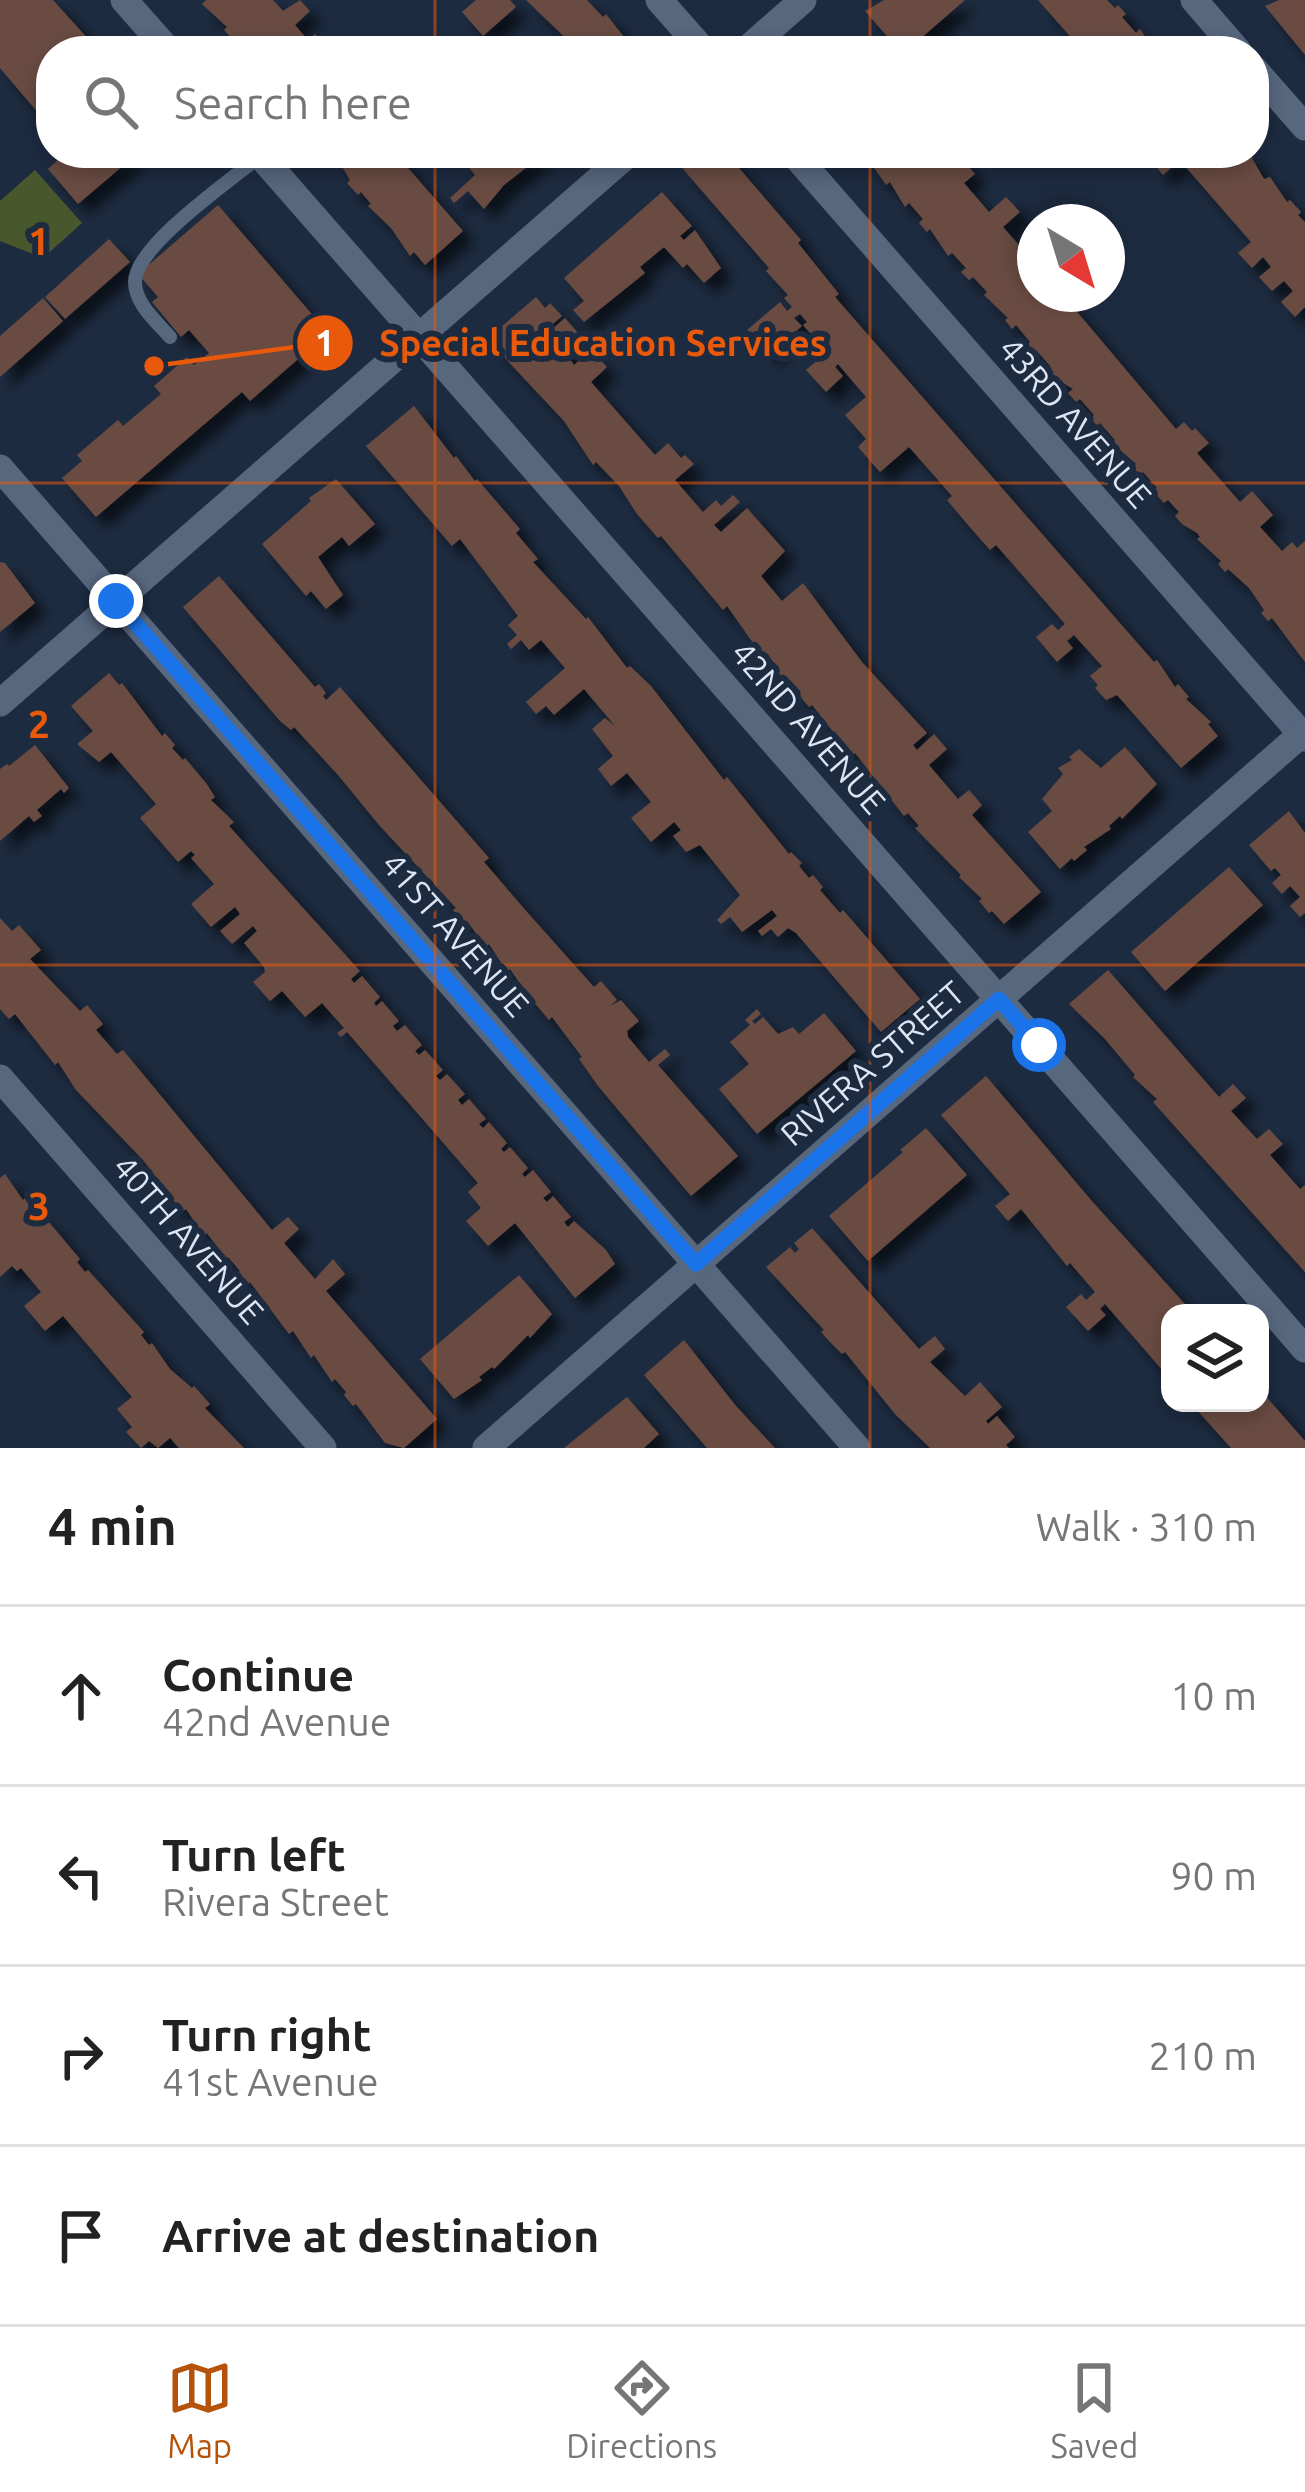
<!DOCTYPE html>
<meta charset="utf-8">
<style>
:root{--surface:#fff;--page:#f2f2f2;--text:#222;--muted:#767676;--line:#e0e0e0;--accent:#b45309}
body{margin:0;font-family:Ubuntu,sans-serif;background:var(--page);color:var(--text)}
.controls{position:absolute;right:36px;bottom:36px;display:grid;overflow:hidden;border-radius:24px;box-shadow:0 6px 18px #0003}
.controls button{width:108px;height:108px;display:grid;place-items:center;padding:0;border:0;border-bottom:3px solid var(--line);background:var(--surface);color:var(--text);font:60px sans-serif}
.compass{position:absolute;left:1017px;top:204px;width:108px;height:108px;border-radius:50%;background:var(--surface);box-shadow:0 6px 18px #0003;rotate:142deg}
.stop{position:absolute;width:36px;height:36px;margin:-27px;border:9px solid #1a73e8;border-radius:50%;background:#fff}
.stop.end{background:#1a73e8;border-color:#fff;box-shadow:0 3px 12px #0008}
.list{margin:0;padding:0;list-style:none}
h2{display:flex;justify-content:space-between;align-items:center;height:156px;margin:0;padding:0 48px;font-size:51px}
h2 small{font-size:39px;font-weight:400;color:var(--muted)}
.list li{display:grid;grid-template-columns:78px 1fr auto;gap:36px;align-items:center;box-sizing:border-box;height:180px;padding:0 48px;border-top:3px solid var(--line)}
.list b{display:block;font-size:45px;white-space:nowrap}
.list p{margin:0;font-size:39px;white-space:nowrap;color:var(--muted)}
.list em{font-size:39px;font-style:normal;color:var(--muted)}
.icon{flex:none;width:66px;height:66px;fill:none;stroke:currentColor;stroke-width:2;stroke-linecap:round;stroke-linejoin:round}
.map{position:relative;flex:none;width:1305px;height:1448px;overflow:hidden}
.search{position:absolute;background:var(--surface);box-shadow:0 6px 18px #0003;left:36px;right:36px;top:36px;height:132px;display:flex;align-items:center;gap:30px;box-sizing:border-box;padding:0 42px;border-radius:48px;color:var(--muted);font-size:45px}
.sheet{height:876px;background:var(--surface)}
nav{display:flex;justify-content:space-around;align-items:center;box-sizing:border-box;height:168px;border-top:3px solid var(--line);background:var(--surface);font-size:33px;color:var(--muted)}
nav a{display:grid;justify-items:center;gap:6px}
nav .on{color:var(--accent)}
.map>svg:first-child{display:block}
.green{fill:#49582c}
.building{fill:#694c43;filter:url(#shadow)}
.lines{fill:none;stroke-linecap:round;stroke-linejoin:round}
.lane{stroke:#57677e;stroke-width:14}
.street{stroke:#57677e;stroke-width:27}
.route{stroke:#1a73e8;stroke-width:15}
.grid{fill:none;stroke:#e8590c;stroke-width:3;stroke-opacity:0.55}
.labels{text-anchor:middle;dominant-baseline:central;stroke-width:12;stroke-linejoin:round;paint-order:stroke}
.street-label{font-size:33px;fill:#dde6f4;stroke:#1d2b40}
.grid-label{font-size:39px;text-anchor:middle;font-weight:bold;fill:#e8590c;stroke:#1d2b40;stroke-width:12;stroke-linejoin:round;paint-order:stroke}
.leader{fill:none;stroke:#e8590c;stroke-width:4.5}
.callout-dot{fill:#e8590c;stroke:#1d2b40;stroke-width:4.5}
.mark-label{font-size:36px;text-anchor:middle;font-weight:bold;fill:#fff}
.callout-label{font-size:36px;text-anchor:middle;font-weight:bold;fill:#e8590c;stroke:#1d2b40;stroke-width:12;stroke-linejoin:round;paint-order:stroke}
</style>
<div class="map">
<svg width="1305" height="1448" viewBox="0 0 1305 1448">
<defs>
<filter id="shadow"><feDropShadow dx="11" dy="11" stdDeviation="6" flood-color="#0009"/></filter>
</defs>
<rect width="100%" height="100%" fill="#1d2b40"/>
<!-- green -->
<polygon class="green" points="35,170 82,223 43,258 0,241 0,201"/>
<!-- building -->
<g class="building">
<polygon points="0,0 53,0 99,51 51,51 51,128 0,68"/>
<polygon points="206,0 273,0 283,11 300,0 310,11 295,25 308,40 315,34 328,48 337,41 345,51 250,51 240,40 236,43 224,30 227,27 202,4"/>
<polygon points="476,0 510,0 516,7 483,36 462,12"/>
<polygon points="526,0 587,0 603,17 606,14 635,51 579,51"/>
<polygon points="884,0 965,0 906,51 900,51 865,11"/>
<polygon points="1038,0 1107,0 1115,8 1118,5 1126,14 1122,17 1136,33 1140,29 1155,51 1083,51"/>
<polygon points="1279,0 1305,0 1305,55 1265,6"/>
<polygon points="836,36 849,51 819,51"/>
<polygon points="65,153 138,153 78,204 48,169"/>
<polygon points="334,153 395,153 463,231 425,265 414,252 410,256 391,228 368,206 371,204 361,192 358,195 347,183 350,180"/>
<polygon points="467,153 545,153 504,185 484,209 468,191 454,203 450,198 475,175 461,158"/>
<polygon points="701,153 726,153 801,240 798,243 839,294 835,297 1154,662 1157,660 1175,687 1178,684 1189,697 1186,699 1211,722 1208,724 1218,736 1181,768 1117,695 1106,700 1095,688 1098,685 1090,676 1102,666 1074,635 1067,641 1073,648 1057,662 1036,637 1052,624 1058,630 1065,624 996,545 990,550 968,525 947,500 952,496 909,447 880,472 858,447 866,439 845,415 866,397 838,364 835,367 843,376 826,392 806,370 827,352 803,325 807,322 800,314 794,318 802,326 769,355 747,330 780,302 787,311 792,307 784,298 788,295 766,271 769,268 683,169"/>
<polygon points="858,153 939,153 943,158 956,153 975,174 964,183 989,212 1006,197 1020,212 1003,227 1035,263 1035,294 1062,294 1176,429 1184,422 1192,431 1195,428 1209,443 1197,453 1240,502 1252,491 1273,515 1260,527 1282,551 1292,542 1297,548 1305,541 1305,662 1272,618 1268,621 1261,613 1264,610 1249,588 1228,569 1225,572 1218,564 1221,561 1197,539 1200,537 1197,533 1182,524 1175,516 1179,512 1168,500 1164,503 1153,491 1157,488 1143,472 1140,475 1133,467 1136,464 1112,443 1115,440 1100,423 1097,426 1091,418 1094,415 1080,399 1076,402 1068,393 1073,389 1055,378 1048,369 1051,367 1036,350 1033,353 1026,345 1030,342 1016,325 1012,329 1005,320 1008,318 984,295 987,292 973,277 969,280 961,272 966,268 952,253 948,256 930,229 927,232 919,223 923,219 909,203 905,207 890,182 886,185 866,156 863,159"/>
<polygon points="1165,153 1249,153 1264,179 1270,177 1287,202 1290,200 1301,212 1298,215 1305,222 1305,307 1295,317 1281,302 1293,291 1284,281 1272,291 1259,277 1271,267 1263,257 1252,268 1238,253 1251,242 1183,164 1180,160 1163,175 1153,163"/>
<polygon points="662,192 692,226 680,236 684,240 695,230 721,268 704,283 687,264 683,268 664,247 640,267 645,273 584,322 573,310 584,301 564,278"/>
<polygon points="218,205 328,333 250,401 242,392 96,517 62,478 82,461 77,455 118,420 123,426 161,394 154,386 187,357 194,365 209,353 189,330 181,337 152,302 158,297 138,274"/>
<polygon points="109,239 130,262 65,319 45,297"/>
<polygon points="536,297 545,308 550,303 562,316 546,330 555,340 559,337 552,329 565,318 587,343 569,358 574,365 591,350 607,367 591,382 655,455 668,443 681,458 685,455 694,464 675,480 703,512 716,500 721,506 733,495 740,502 714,525 721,532 747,508 785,551 761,576 782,601 803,583 862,662 927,733 913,745 917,750 934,734 947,749 929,765 958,799 969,790 982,805 972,815 1041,892 1004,924 992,911 989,913 979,901 982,899 959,877 961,875 915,828 919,826 908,813 904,816 855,753 852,756 812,705 809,707 798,694 801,692 790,680 787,682 776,670 779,667 753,643 727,606 723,610 661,536 658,538 637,514 619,486 596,462 593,465 564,421 487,339"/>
<polygon points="43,298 63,321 0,377 0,336"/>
<polygon points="414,406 454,458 456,456 475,481 477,479 520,529 516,533 538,559 533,562 586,619 588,617 627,668 630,666 651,686 724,780 727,777 789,854 791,852 802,863 799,866 809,878 813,875 823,887 820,890 840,913 843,910 920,999 881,1032 796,933 788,928 778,937 771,929 762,936 758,931 777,916 772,910 742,932 730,917 721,924 717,920 740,895 700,845 686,852 673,836 681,830 674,822 651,842 631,818 651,802 627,773 611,786 598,769 613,756 592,729 605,718 615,726 584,689 554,715 546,706 536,714 526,702 565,668 541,640 529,650 521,640 511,649 507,644 517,635 508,625 518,616 460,539 452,546 366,446"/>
<polygon points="336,479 375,524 349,546 342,537 318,557 343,595 326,609 311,591 306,596 262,544 311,501 309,498"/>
<polygon points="0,562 5,563 35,603 0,632"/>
<polygon points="219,576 315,687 319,684 326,693 323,696 326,700 340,687 489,858 484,862 527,912 594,987 601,981 617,1000 610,1006 621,1000 639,1021 627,1031 628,1037 649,1062 665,1049 670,1055 658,1065 738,1156 691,1196 598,1086 579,1059 582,1057 552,1017 549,1020 528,995 510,969 507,972 489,944 486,947 467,921 464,923 453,910 456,908 379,825 338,775 294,727 291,730 280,721 183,607"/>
<polygon points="109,673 119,685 122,683 162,736 165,733 175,745 172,748 183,760 185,758 206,783 215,797 211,800 234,822 229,826 360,971 351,979 354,983 362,976 380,997 374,1003 376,1006 382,1001 399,1021 393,1026 397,1031 405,1025 422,1045 415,1051 419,1055 425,1050 443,1070 436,1076 440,1080 447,1074 465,1094 458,1100 462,1105 469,1099 486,1119 479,1124 483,1128 489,1122 507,1143 501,1149 504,1152 510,1147 528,1168 522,1174 525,1177 533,1170 551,1192 543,1198 547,1202 553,1196 571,1217 564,1222 568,1227 574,1221 606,1250 615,1264 575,1298 515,1223 488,1246 466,1221 481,1208 468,1192 478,1183 347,1032 341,1037 337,1033 344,1028 322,1003 305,1017 282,991 270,1001 253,982 265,972 264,967 244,943 257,931 253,926 232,944 220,931 240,914 235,907 211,927 191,904 214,884 191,858 195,855 191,851 178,862 140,818 156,804 111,752 99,762 77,744 93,731 71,706"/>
<polygon points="35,745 69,788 64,793 61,789 37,810 42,816 34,822 29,816 0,841 0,769 7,764 9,766"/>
<polygon points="1125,747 1157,784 1122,819 1120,816 1109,826 1111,829 1084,847 1087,850 1074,861 1072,858 1060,869 1028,832 1052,811 1042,799 1063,774 1058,768 1072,760 1069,757 1079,749 1101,768"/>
<polygon points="1289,811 1305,833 1305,913 1300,917 1290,906 1300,897 1290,886 1282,894 1272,883 1281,875 1275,868 1271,871 1249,845"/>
<polygon points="1229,867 1263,905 1165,991 1131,952"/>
<polygon points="0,918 12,931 19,925 41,950 30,959 80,1011 87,1005 103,1024 96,1030 117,1054 123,1050 272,1230 288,1217 299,1229 284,1243 315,1279 333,1259 345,1274 326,1291 437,1419 404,1448 385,1443 356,1404 353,1406 344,1395 346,1392 335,1379 332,1382 314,1355 311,1358 293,1331 289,1334 250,1282 247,1285 237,1273 240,1271 228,1257 226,1259 207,1233 204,1236 186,1209 182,1212 143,1160 76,1090 58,1062 55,1065 15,1014 9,1019 0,1009"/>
<polygon points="1108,970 1219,1097 1233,1084 1246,1098 1231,1111 1257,1139 1269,1129 1283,1144 1270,1155 1300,1189 1305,1185 1305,1272 1153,1102 1157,1099 1133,1077 1135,1075 1105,1039 1069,1004"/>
<polygon points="757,1009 761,1014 752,1021 755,1024 763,1017 778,1034 793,1027 799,1034 824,1013 856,1051 757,1134 719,1089 749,1064 730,1042 750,1025 745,1020"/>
<polygon points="986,1076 1091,1200 1193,1313 1170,1313 1170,1379 1105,1304 1100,1309 1106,1315 1088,1331 1066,1307 1081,1294 1086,1300 1095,1292 1070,1263 1067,1266 1021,1209 1008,1221 995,1206 1010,1194 941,1115"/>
<polygon points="926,1128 967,1175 868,1261 829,1216 903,1152 900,1150"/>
<polygon points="5,1174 23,1200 26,1197 45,1224 48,1221 80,1259 77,1262 85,1272 88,1270 144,1332 141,1335 149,1345 152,1343 170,1369 192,1388 194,1386 210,1404 205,1408 244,1448 179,1448 170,1438 158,1448 149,1441 141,1448 126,1432 132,1427 117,1409 132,1397 63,1316 45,1331 24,1306 41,1292 21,1268 17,1271 12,1266 0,1277 0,1178"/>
<polygon points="812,1228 919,1349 935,1336 945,1349 930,1362 965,1396 980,1382 1002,1407 986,1421 988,1424 997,1416 1015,1437 1006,1445 1009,1448 930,1448 895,1414 845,1352 842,1354 830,1342 821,1332 824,1330 766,1267 790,1247 795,1253 799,1249 794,1243"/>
<polygon points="519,1275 552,1314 530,1338 528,1335 494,1369 492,1367 479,1377 482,1380 454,1399 420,1359"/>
<polygon points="684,1340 736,1406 775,1448 707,1448 644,1375"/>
<polygon points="1263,1393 1305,1441 1305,1448 1231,1448 1196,1409 1194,1411 1186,1403 1260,1403"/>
<polygon points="627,1397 659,1434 644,1448 564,1448"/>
</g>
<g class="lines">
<!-- lane -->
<path class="lane" d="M 170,337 C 157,322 135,304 135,282 C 135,246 231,180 260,156"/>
<!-- street -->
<g class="street">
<polyline points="124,0 169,51"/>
<polyline points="659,0 704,51"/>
<polyline points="1194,0 1238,51"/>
<polyline points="745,51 803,0"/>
<polyline points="1254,69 1305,127"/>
<polyline points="258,153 1305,1349"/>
<polyline points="793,153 1305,738"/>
<polyline points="0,468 857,1448"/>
<polyline points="0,703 629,153"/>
<polyline points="0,1078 323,1448"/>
<polyline points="486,1448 1305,731"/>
</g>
</g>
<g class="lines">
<!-- route -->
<polyline class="route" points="116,601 696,1264 999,999 1039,1045"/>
</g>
<!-- grid -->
<path class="grid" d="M 435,0 L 435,51M 870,0 L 870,51M 435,153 L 435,1448M 870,153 L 870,1448M 0,483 L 1305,483M 0,965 L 1305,965"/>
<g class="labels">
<!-- street labels -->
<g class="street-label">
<text transform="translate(1076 422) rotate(49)">43RD AVENUE</text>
<text transform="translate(809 727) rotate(49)">42ND AVENUE</text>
<text transform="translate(456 934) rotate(49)">41ST AVENUE</text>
<text transform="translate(872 1063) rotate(-41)">RIVERA STREET</text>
<text transform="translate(189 1239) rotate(49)">40TH AVENUE</text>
</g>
</g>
<g class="grid-label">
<text x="39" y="255">1</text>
<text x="39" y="738">2</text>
<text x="39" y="1220">3</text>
</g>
<!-- callouts -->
<path class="leader" d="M154 366L325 343"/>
<g class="callout-dot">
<circle cx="154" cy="366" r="12"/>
<circle cx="325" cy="343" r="30"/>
</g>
<g class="mark-label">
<text x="325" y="356">1</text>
</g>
<g class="callout-label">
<text x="603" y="356">Special Education Services</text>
</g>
</svg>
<div class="controls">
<button><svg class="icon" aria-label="layers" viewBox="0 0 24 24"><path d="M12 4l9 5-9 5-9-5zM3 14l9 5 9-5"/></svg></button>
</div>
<svg class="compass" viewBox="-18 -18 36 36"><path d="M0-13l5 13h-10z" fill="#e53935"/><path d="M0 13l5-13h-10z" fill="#767676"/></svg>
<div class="stop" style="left:1039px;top:1045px"></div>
<div class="stop end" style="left:116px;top:601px"></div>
<div class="search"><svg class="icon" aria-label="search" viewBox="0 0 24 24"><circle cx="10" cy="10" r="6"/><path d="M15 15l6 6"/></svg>Search here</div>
</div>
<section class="sheet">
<h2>4 min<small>Walk · 310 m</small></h2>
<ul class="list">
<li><svg class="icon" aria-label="ahead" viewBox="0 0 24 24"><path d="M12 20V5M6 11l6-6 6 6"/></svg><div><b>Continue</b><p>42nd Avenue</p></div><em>10 m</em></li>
<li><svg class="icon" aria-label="left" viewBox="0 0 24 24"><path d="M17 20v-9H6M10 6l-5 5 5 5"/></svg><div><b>Turn left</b><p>Rivera Street</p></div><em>90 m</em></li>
<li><svg class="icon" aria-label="right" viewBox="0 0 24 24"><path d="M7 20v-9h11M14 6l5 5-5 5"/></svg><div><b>Turn right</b><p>41st Avenue</p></div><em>210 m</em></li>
<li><svg class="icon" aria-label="arrive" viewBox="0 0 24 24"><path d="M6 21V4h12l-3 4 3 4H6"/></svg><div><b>Arrive at destination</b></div></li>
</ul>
</section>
<nav>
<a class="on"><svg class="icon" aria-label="map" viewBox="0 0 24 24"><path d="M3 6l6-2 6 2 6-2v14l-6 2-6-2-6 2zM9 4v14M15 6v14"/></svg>Map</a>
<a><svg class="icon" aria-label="directions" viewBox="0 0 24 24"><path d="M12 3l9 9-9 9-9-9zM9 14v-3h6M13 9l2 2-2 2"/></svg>Directions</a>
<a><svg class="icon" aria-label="saved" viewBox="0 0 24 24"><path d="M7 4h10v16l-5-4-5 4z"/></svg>Saved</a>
</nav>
